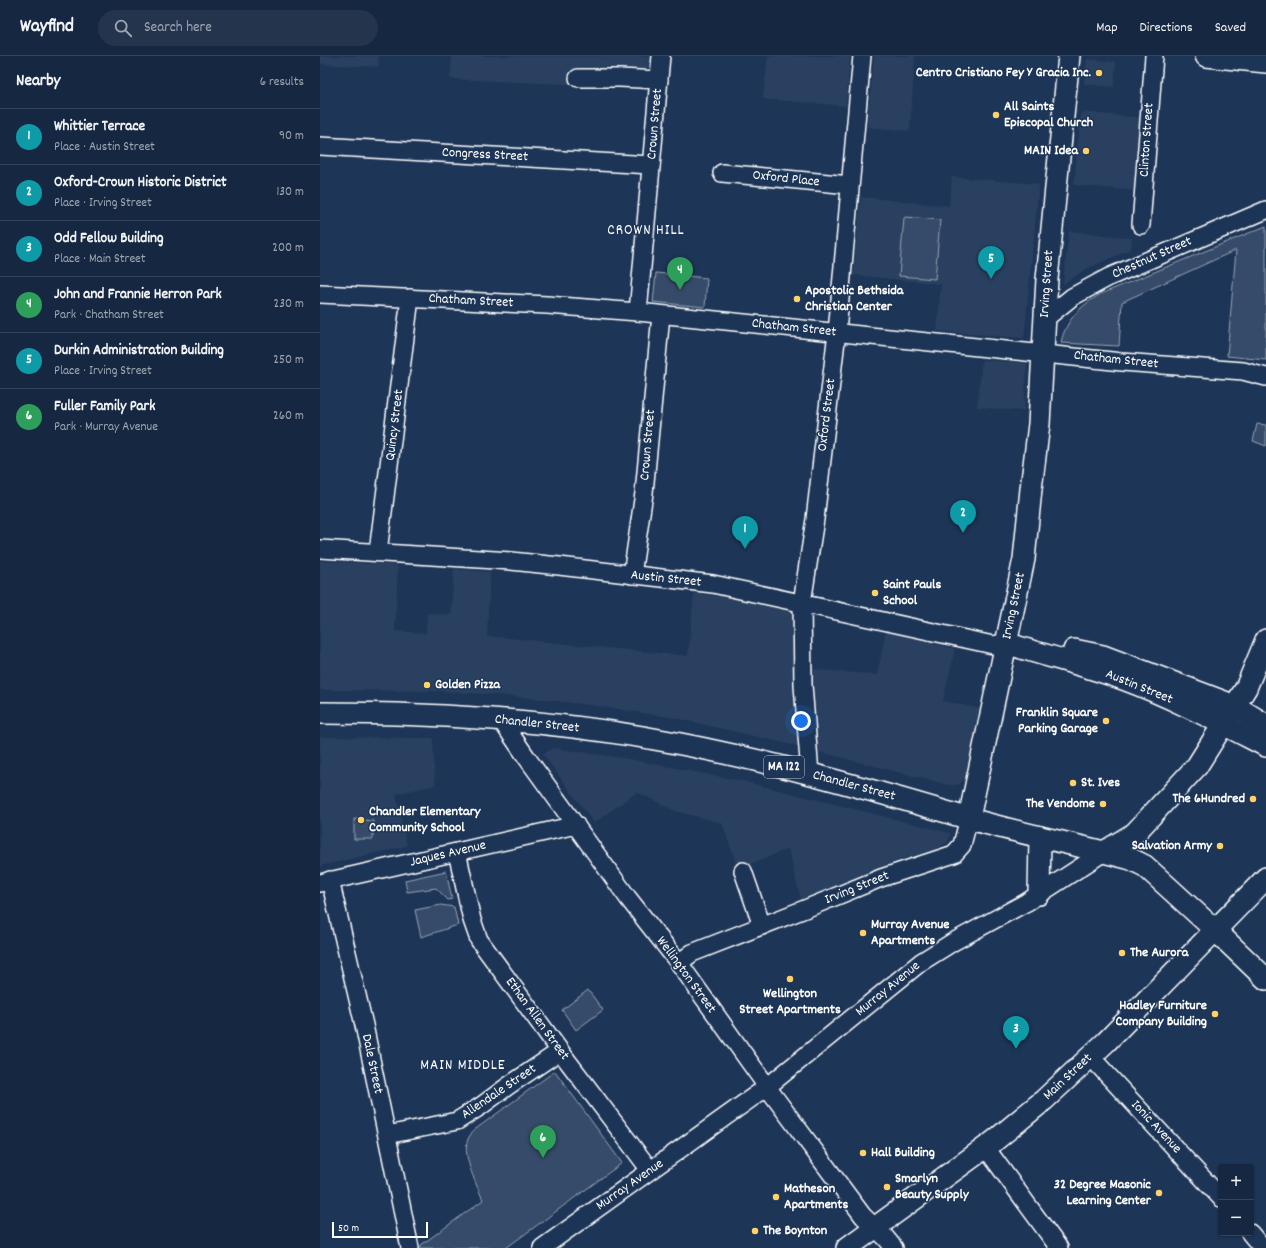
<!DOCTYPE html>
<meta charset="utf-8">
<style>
:root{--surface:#162841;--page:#23344c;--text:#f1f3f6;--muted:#9ea6b1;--line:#35445a;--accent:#ffd166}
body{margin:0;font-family:Dekko,sans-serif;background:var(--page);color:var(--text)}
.controls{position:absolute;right:12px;bottom:12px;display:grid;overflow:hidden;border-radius:4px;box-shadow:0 1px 3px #0004}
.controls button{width:36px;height:36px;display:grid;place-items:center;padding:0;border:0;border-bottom:1px solid var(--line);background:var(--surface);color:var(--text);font:20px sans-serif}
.scale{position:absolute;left:12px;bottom:10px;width:96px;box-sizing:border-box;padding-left:4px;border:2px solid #fff;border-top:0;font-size:11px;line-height:14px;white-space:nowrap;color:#fff;-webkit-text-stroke:3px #1d3557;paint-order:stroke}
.you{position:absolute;left:481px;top:665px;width:14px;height:14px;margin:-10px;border:3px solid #fff;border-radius:50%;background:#1a73e8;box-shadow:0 0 0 6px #1a73e833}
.badge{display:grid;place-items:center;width:26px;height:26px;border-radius:50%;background:var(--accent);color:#fff;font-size:13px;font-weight:700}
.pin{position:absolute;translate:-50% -33px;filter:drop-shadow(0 1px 2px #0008)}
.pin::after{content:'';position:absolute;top:21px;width:14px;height:12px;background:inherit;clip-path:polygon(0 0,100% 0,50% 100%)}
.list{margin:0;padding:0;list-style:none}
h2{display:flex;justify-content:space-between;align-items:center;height:52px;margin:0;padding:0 16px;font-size:17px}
h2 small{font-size:13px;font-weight:400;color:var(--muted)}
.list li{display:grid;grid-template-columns:26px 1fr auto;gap:12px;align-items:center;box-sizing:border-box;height:56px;padding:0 16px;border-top:1px solid var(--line)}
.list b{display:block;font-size:15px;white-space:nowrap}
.list p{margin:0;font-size:13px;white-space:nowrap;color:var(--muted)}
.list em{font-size:13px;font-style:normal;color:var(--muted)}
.icon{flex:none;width:22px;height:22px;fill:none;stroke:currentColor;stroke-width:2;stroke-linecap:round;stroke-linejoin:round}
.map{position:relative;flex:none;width:946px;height:1192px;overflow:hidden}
header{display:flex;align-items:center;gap:24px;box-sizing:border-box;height:56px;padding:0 20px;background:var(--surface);border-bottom:1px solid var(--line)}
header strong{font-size:19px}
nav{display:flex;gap:22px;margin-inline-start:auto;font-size:14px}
.search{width:280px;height:36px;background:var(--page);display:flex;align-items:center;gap:10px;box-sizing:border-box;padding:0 14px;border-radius:22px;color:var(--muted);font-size:15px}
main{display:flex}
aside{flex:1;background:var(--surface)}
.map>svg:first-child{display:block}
.built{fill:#2a4161}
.green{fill:#364b69;stroke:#9aa5b4}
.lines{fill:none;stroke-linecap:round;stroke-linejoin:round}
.minor-casing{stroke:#fff;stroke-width:20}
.major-casing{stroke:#fff;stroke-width:24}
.minor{stroke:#1d3557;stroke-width:17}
.major{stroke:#1d3557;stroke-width:21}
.poi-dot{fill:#ffd166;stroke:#1d3557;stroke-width:1.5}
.labels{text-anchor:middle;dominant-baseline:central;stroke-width:3;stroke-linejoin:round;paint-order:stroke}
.shield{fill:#1d3557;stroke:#bbc2cd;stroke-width:1}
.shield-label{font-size:13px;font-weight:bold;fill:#fff}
.poi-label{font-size:14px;font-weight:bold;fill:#fff;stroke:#1d3557;text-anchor:start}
.street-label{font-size:14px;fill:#fff;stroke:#1d3557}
.neighbourhood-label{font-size:15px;letter-spacing:1px;fill:#fff;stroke:#1d3557}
</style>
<header>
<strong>Wayfind</strong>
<div class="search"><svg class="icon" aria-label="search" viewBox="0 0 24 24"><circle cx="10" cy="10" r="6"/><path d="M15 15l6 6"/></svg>Search here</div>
<nav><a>Map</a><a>Directions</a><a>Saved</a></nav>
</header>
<main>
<aside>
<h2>Nearby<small>6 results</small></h2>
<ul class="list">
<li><span class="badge" style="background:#0f9aa8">1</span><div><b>Whittier Terrace</b><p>Place · Austin Street</p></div><em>90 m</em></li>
<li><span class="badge" style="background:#0f9aa8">2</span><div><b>Oxford-Crown Historic District</b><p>Place · Irving Street</p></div><em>130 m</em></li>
<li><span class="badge" style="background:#0f9aa8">3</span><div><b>Odd Fellow Building</b><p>Place · Main Street</p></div><em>200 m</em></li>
<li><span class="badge" style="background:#2e9e5b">4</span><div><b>John and Frannie Herron Park</b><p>Park · Chatham Street</p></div><em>230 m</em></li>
<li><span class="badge" style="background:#0f9aa8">5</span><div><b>Durkin Administration Building</b><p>Place · Irving Street</p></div><em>250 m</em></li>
<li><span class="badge" style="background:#2e9e5b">6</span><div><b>Fuller Family Park</b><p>Park · Murray Avenue</p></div><em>260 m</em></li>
</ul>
</aside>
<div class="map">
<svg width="946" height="1192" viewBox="0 0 946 1192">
<rect width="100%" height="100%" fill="#1d3557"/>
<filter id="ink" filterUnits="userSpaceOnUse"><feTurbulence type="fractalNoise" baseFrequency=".025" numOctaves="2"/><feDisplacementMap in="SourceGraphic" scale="8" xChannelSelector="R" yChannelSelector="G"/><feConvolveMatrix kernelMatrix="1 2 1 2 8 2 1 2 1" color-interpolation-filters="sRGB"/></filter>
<g filter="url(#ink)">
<!-- built -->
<g class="built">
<polygon points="0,0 59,0 58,11 0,8"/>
<polygon points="132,0 329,0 327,21 265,29 130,23"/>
<polygon points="448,0 530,0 526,50 443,43"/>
<polygon points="554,0 595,0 590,75 547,71"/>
<polygon points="767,3 796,6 794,31 764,28"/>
<polygon points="761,56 823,62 817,135 754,129"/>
<polygon points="632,121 719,128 704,282 617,275 621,228 533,219 541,141 629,150"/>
<polygon points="749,175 812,182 811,193 766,213 743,228"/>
<polygon points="662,304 707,307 704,355 657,351"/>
<polygon points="0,505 78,509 75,575 106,577 107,557 131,559 134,513 170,516 167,580 368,600 374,537 412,542 446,548 473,555 480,689 477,690 355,662 284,651 230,644 179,639 118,635 0,634"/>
<polygon points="566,575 635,593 623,645 661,653 646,719 641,727 637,729 628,729 496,695 495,692 492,613 557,619"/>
<polygon points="0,681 113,682 115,729 76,738 87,790 0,810"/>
<polygon points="233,692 309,703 422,725 630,777 629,784 627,786 614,794 582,803 481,844 468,793 418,813 402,767 355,755 317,736 274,767 223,698"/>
</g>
<!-- green -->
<g class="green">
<polygon points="586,161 620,164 615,223 579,220 584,162"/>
<path d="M 946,170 L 946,304 L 907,300 L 916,194 L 802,246 L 799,290 L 741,287 C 745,265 761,249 781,238 Z"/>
<polygon points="336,217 387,222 385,251 333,246"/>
<polygon points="937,368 946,369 946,390 933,385"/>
<polygon points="34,763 53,765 53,783 34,783"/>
<polygon points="126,815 132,843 128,844 116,832 87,836 85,824"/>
<polygon points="121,849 134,851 138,869 101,881 95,854"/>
<polygon points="268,934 283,954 256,974 242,954"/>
<path d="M 235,1015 L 302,1107 L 186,1192 L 101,1192 L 101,1189 L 163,1144 C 157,1130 143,1101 147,1086 C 148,1082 151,1078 153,1075 Z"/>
</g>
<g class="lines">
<defs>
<g id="minor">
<polyline points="258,22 300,22 339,24"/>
<polyline points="0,90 331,109"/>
<polyline points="402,117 530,129"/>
<polyline points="821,169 834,0"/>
<polyline points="0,238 227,249 318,256 802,306 923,315 946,321"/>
<polyline points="318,256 341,0"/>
<polyline points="725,263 752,241 789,221 946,154"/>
<polyline points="0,493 191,505 239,510 393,528 673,589 686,587"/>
<polyline points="58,496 90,242"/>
<polyline points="312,519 324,437 341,259"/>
<polyline points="181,664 207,702 308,842 359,907 453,1039 543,1160 566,1182 574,1192"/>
<polyline points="490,718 483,629 482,547 495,463 517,276 542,0"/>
<polyline points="137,796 152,864 159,884 243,999 330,1114"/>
<polyline points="423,815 442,870"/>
<polyline points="10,824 44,969 90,1192"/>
<polyline points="0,827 256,769"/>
<polyline points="359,907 372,897 490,851 561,822 634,798 642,789 649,762"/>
<polyline points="770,1000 901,1142"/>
<polyline points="67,1079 137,1065 161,1050 188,1030 240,995"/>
<polyline points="666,1092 739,1192"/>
<polyline points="930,1177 940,1189"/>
<polyline points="222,1192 447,1031 601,906 633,886 707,846 784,796"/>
</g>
<g id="major">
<polyline points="886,0 946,6"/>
<path d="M 686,587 C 725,600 765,609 803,623 C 852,641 899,666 946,690"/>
<polyline points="754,594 783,600 915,650 946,669"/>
<path d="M 0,657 C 108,657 217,663 323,681 C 434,700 542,731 650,763 C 703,778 758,789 811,803 L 825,810 L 895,874 L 946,923"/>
<polyline points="649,762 704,503 711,433 719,368 727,223 749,0"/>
<polyline points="784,796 815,777 877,710 926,632 946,584"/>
<polyline points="719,838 720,781"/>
<polyline points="527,1192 673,1086 724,1044 786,986 946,822"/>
</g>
</defs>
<!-- minor casing -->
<use href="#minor" class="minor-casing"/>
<!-- major casing -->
<use href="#major" class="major-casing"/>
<!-- minor -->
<use href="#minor" class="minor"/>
<!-- major -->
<use href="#major" class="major"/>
</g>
</g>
<!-- markers -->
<g class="poi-dot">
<circle cx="779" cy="17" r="4"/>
<circle cx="676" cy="59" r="4"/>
<circle cx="766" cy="95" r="4"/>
<circle cx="477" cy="243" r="4"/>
<circle cx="555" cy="537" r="4"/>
<circle cx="107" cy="629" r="4"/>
<circle cx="786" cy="665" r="4"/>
<circle cx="753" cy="727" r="4"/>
<circle cx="933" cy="743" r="4"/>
<circle cx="783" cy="748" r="4"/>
<circle cx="41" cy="764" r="4"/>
<circle cx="900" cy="790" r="4"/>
<circle cx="543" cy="877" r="4"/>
<circle cx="802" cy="897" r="4"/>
<circle cx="470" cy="923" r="4"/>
<circle cx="895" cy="958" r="4"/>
<circle cx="543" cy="1097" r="4"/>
<circle cx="567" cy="1131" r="4"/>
<circle cx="839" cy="1137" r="4"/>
<circle cx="456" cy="1141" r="4"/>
<circle cx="435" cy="1175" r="4"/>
</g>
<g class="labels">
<!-- shield labels -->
<rect class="shield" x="444" y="700" width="40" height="22" rx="3"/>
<g class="shield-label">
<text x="464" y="711">MA 122</text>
</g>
<!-- poi labels -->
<g class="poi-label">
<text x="771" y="17" text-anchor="end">Centro Cristiano Fey Y Gracia Inc.</text>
<text x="684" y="51">All Saints<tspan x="684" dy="16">Episcopal Church</tspan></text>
<text x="758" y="95" text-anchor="end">MAIN Idea</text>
<text x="485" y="235">Apostolic Bethsida<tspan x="485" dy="16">Christian Center</tspan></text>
<text x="563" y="529">Saint Pauls<tspan x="563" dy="16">School</tspan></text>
<text x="115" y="629">Golden Pizza</text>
<text x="778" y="657" text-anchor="end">Franklin Square<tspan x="778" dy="16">Parking Garage</tspan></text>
<text x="761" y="727">St. Ives</text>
<text x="925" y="743" text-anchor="end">The 6Hundred</text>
<text x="775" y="748" text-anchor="end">The Vendome</text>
<text x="49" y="756">Chandler Elementary<tspan x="49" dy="16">Community School</tspan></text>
<text x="892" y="790" text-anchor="end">Salvation Army</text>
<text x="551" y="869">Murray Avenue<tspan x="551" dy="16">Apartments</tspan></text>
<text x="810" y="897">The Aurora</text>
<text x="470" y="938" text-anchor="middle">Wellington<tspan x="470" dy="16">Street Apartments</tspan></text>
<text x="887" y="950" text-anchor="end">Hadley Furniture<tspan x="887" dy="16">Company Building</tspan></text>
<text x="551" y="1097">Hall Building</text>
<text x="575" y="1123">Smarlyn<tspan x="575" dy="16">Beauty Supply</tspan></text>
<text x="831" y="1129" text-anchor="end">32 Degree Masonic<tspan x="831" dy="16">Learning Center</tspan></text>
<text x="464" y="1133">Matheson<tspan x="464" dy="16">Apartments</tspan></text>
<text x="443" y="1175">The Boynton</text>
</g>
<!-- street labels -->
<g class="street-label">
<text transform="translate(335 68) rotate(-85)">Crown Street</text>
<text transform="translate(827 84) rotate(-86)">Clinton Street</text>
<text transform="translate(165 99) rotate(3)">Congress Street</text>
<text transform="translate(466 123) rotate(6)">Oxford Place</text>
<text transform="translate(832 202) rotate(-24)">Chestnut Street</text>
<text transform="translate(727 228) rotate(-86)">Irving Street</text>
<text transform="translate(151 245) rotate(3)">Chatham Street</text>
<text transform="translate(474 272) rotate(6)">Chatham Street</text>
<text transform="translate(796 304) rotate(6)">Chatham Street</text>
<text transform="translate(507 359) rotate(-83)">Oxford Street</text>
<text transform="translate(75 369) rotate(-83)">Quincy Street</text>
<text transform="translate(328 389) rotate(-85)">Crown Street</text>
<text transform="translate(346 523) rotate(6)">Austin Street</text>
<text transform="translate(694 550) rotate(-78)">Irving Street</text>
<text transform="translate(819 631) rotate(22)">Austin Street</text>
<text transform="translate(217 668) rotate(6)">Chandler Street</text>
<text transform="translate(534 730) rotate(15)">Chandler Street</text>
<text transform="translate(128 798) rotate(-13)">Jaques Avenue</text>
<text transform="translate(537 832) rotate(-22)">Irving Street</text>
<text transform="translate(366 919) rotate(54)">Wellington Street</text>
<text transform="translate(568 933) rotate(-39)">Murray Avenue</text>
<text transform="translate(217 963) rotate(54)">Ethan Allen Street</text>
<text transform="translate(52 1008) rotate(78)">Dale Street</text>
<text transform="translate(748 1021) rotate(-43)">Main Street</text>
<text transform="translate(179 1036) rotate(-34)">Allendale Street</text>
<text transform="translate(836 1071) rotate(47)">Ionic Avenue</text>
<text transform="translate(310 1129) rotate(-35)">Murray Avenue</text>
</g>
<!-- neighbourhood labels -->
<g class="neighbourhood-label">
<text x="326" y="175">CROWN HILL</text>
<text x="143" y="1010">MAIN MIDDLE</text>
</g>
</g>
</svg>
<div class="controls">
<button>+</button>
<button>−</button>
</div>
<div class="scale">50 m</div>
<div class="you"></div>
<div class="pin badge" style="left:425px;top:493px;background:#0f9aa8">1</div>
<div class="pin badge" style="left:643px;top:477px;background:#0f9aa8">2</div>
<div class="pin badge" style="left:696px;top:993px;background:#0f9aa8">3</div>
<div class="pin badge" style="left:360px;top:234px;background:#2e9e5b">4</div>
<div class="pin badge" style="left:671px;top:223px;background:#0f9aa8">5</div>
<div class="pin badge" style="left:223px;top:1102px;background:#2e9e5b">6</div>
</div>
</main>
